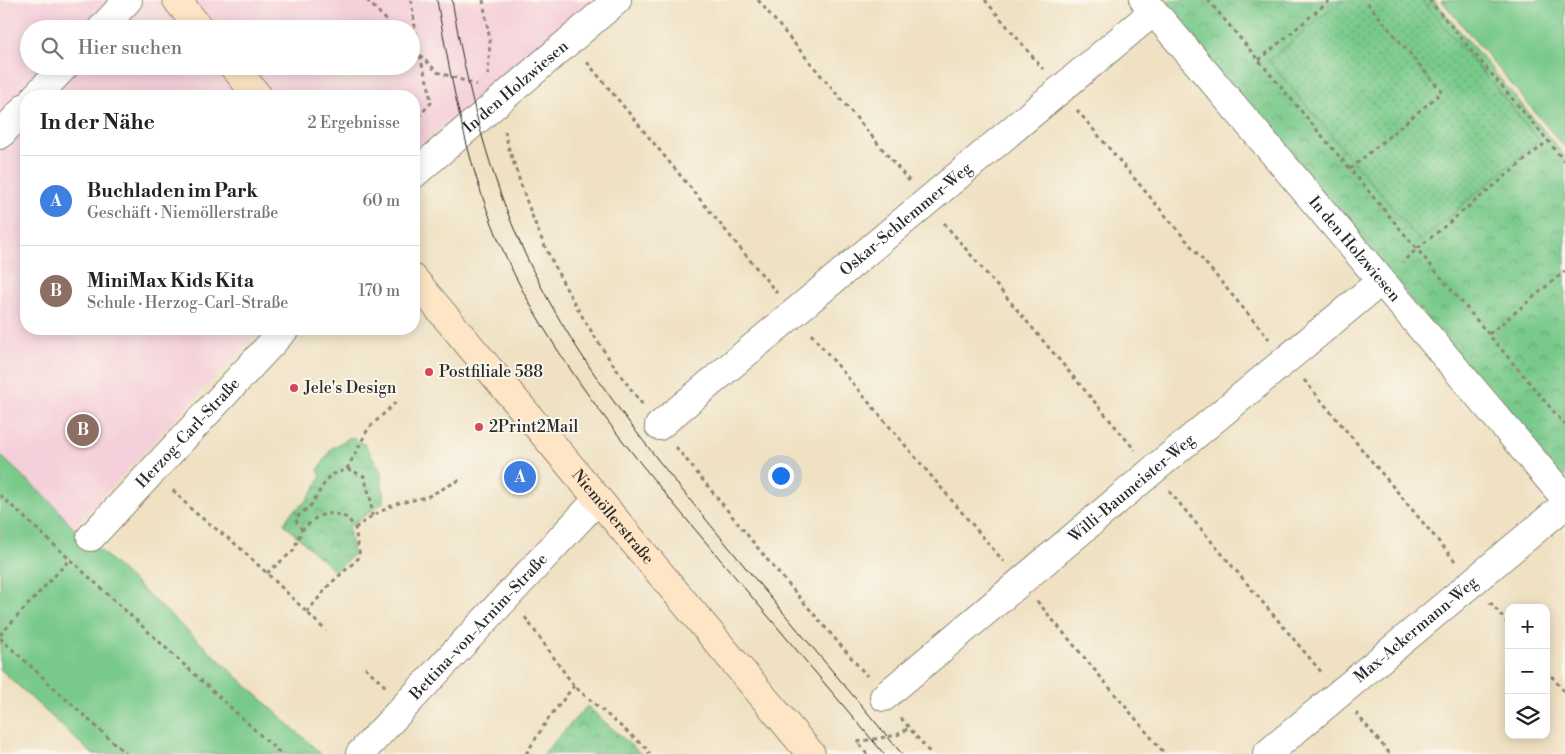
<!DOCTYPE html>
<html lang="de">
<meta charset="utf-8">
<style>
:root{--surface:#fff;--page:#f2f2f2;--text:#222;--muted:#767676;--line:#e0e0e0;--accent:#0f766e}
body{margin:0;font-family:"Libre Bodoni",serif;background:var(--page);color:var(--text)}
.controls{position:absolute;right:15px;bottom:15px;display:grid;overflow:hidden;border-radius:10px;box-shadow:0 2px 12px #0003}
.controls button{width:45px;height:45px;display:grid;place-items:center;padding:0;border:0;border-bottom:1px solid var(--line);background:var(--surface);color:var(--text);font:25px sans-serif}
.you{position:absolute;left:780px;top:475px;width:18px;height:18px;margin:-12px;border:4px solid #fff;border-radius:50%;background:#1a73e8;box-shadow:0 0 0 8px #1a73e833}
.badge{display:grid;place-items:center;width:32px;height:32px;border-radius:50%;background:var(--accent);color:#fff;font-size:16px;font-weight:700}
.pin{position:absolute;translate:-50% -50%;border:2px solid #fff;box-shadow:0 1px 5px #0006}
.list{margin:0;padding:0;list-style:none}
h2{display:flex;justify-content:space-between;align-items:center;height:65px;margin:0;padding:0 20px;font-size:21px}
h2 small{font-size:16px;font-weight:400;color:var(--muted)}
.list li{display:grid;grid-template-columns:32px 1fr auto;gap:15px;align-items:center;box-sizing:border-box;height:90px;padding:0 20px;border-top:1px solid var(--line)}
.list b{display:block;font-size:19px;white-space:nowrap}
.list p{margin:0;font-size:16px;white-space:nowrap;color:var(--muted)}
.list em{font-size:16px;font-style:normal;color:var(--muted)}
.icon{flex:none;width:28px;height:28px;fill:none;stroke:currentColor;stroke-width:2;stroke-linecap:round;stroke-linejoin:round}
.map{position:relative;flex:none;width:1565px;height:754px;overflow:hidden}
.search{position:absolute;background:var(--surface);box-shadow:0 2px 12px #0003;left:20px;top:20px;width:400px;height:55px;display:flex;align-items:center;gap:12px;box-sizing:border-box;padding:0 18px;border-radius:28px;color:var(--muted);font-size:19px}
.panel{position:absolute;background:var(--surface);box-shadow:0 2px 12px #0003;left:20px;top:90px;width:400px;height:245px;border-radius:20px}
.map>svg:first-child{display:block}
.built{fill:#f5cfd9;fill-rule:evenodd}
.grass{fill:#78c98a;stroke:#527a5a}
.park{fill:url(#park-crowns);stroke:#527a5a}
.garden{fill:url(#garden-dots);stroke:#527a5a}
.lines{fill:none;stroke-linecap:round;stroke-linejoin:round}
.minor-casing{stroke:#8d8676;stroke-width:30}
.secondary-casing{stroke:#8d8676;stroke-width:30}
.path{stroke:#8d8676;stroke-width:3;stroke-dasharray:4 4;stroke-linecap:butt}
.minor{stroke:#fff;stroke-width:28}
.secondary{stroke:#fee5c5;stroke-width:28}
.tram{stroke:#2b2b2b;stroke-width:1}
.poi-dot{fill:#d1495b;stroke:#fbf7ec;stroke-width:2}
.labels{text-anchor:middle;dominant-baseline:central;stroke-width:4;stroke-linejoin:round;paint-order:stroke}
.street-label{font-size:16px;fill:#2b2b2b;stroke:#fbf7ec}
.poi-label{font-size:16px;fill:#2b2b2b;stroke:#fbf7ec;text-anchor:start}
</style>
<div class="map">
<svg width="1565" height="754" viewBox="0 0 1565 754">
<defs>
<pattern id="park-crowns" width="20" height="18" patternUnits="userSpaceOnUse" patternTransform="scale(1.25)"><rect width="20" height="18" fill="#78c98a"/><path d="M2 6a3 3 0 1 1 6 0M12 15a3 3 0 1 1 6 0" fill="none" stroke="#63a371"/></pattern>
<pattern id="garden-dots" width="8" height="8" patternUnits="userSpaceOnUse" patternTransform="scale(1.25)"><rect width="8" height="8" fill="#78c98a"/><path d="M2 2h.1M6 6h.1" fill="none" stroke="#63a371" stroke-width="1.8" stroke-linecap="round"/></pattern>
</defs>
<rect width="100%" height="100%" fill="#fbf7ec"/>
<filter id="ink" filterUnits="userSpaceOnUse"><feTurbulence type="fractalNoise" baseFrequency=".02" numOctaves="2"/><feDisplacementMap in="SourceGraphic" scale="10" xChannelSelector="R" yChannelSelector="G"/><feConvolveMatrix kernelMatrix="1 2 1 2 8 2 1 2 1" color-interpolation-filters="sRGB"/></filter>
<filter id="wash" filterUnits="userSpaceOnUse"><feTurbulence type="fractalNoise" baseFrequency=".0096" numOctaves="4" result="noise"/><feDisplacementMap in="SourceGraphic" scale="20" xChannelSelector="R" yChannelSelector="G"/><feGaussianBlur stdDeviation="1.12" result="paint"/><feColorMatrix in="noise" values="0 0 0 0 0 0 0 0 0 0 0 0 0 0 0 0 0 1.4 0 .05"/><feComposite in="paint" operator="in"/></filter>
<g filter="url(#wash)">
<rect width="100%" height="100%" fill="#efe1c2"/>
<!-- built -->
<path class="built" d="M 0,0 L 598,0 L 414,151 L 414,96 L 26,96 L 26,329 L 260,329 L 73,528 L 53,504 L 0,455 ZM 29,29 L 411,29 L 411,66 L 29,66 Z"/>
<!-- grass -->
<g class="grass">
<polygon points="1441,0 1565,0 1565,148"/>
<polygon points="0,455 53,504 73,528 103,553 321,754 92,754 0,669"/>
</g>
<!-- park -->
<g class="park">
<polygon points="1159,0 1342,0 1269,61 1420,241 1539,140 1422,0 1434,0 1565,156 1565,483"/>
<polygon points="351,437 365,445 381,471 384,502 349,527 353,555 335,572 284,524 290,514 306,501 321,477 318,470 332,448"/>
<polygon points="587,706 641,754 543,754"/>
</g>
<!-- garden -->
<polygon class="garden" points="1342,0 1422,0 1539,140 1420,241 1269,61"/>
</g>
<g filter="url(#ink)">
<g class="lines">
<defs>
<g id="minor">
<path id="s1" d="M 1144,0 L 1565,498"/>
<polyline points="101,29 128,0"/>
<polyline points="36,96 65,66"/>
<polyline points="0,135 26,107"/>
<path id="s2" d="M 414,174 L 617,0"/>
<path id="s3" d="M 659,426 L 1153,12"/>
<path id="s4" d="M 91,537 L 285,329"/>
<path id="s5" d="M 884,697 L 1152,471 L 1381,281"/>
<path id="s6" d="M 360,754 L 598,499"/>
<path id="s7" d="M 1267,754 L 1565,505"/>
</g>
<g id="secondary">
<polyline points="177,0 200,29"/>
<polyline points="233,66 258,96"/>
<path id="s8" d="M 414,279 L 811,754"/>
</g>
</defs>
<!-- minor casing -->
<use href="#minor" class="minor-casing"/>
<!-- secondary casing -->
<use href="#secondary" class="secondary-casing"/>
<!-- path -->
<g class="path">
<polyline points="367,0 395,29"/>
<polyline points="411,0 419,54 429,88 431,103 417,118 419,130 418,134"/>
<polyline points="483,0 490,41 488,75"/>
<polyline points="758,0 910,182"/>
<polyline points="985,0 1043,69"/>
<polyline points="1208,0 1417,249 1402,262"/>
<polyline points="1429,0 1548,141"/>
<polyline points="420,55 437,72 477,85"/>
<polyline points="1259,60 1330,0"/>
<polyline points="587,62 777,293"/>
<polyline points="1077,110 1269,339"/>
<path d="M 505,131 L 508,146 C 519,178 529,211 543,242 C 569,299 604,355 643,405"/>
<polyline points="1565,162 1548,141 1417,249 1565,425"/>
<polyline points="1350,169 1442,92 1365,0"/>
<polyline points="944,223 1135,450"/>
<polyline points="811,334 1004,562"/>
<polyline points="1489,334 1565,271"/>
<polyline points="1304,380 1455,561"/>
<polyline points="676,447 770,563 867,676"/>
<polyline points="347,469 368,429 398,400"/>
<polyline points="173,490 193,511 238,546 273,579 326,631"/>
<polyline points="1169,491 1323,674"/>
<polyline points="0,495 281,754"/>
<polyline points="355,528 372,516 395,504 427,497 463,478"/>
<polyline points="302,530 295,519 311,505 329,476 347,469 364,476 371,501 372,516"/>
<polyline points="267,573 293,551 302,530 318,516 333,513 348,518 355,528 360,557 330,584 307,612"/>
<polyline points="1037,601 1165,754"/>
<polyline points="1490,602 1509,625"/>
<polyline points="525,617 574,686 646,748 650,754"/>
<polyline points="0,635 71,558"/>
<polyline points="0,638 126,754"/>
<polyline points="365,667 386,687"/>
<polyline points="1546,670 1565,692"/>
<polyline points="1356,713 1390,754"/>
<polyline points="901,718 931,754"/>
<polyline points="526,754 548,719 574,686"/>
<polyline points="867,754 857,742 897,735 909,728"/>
</g>
<!-- minor -->
<use href="#minor" class="minor"/>
<!-- secondary -->
<use href="#secondary" class="secondary"/>
<!-- tram -->
<g class="tram">
<path d="M 437,0 C 452,87 469,174 505,255 C 552,357 622,442 693,527 C 757,603 820,678 884,754"/>
<path d="M 452,0 C 467,88 488,173 525,254 C 568,347 631,427 695,506 C 763,590 833,671 902,754"/>
</g>
</g>
</g>
<!-- markers -->
<g class="poi-dot">
<circle cx="429" cy="372" r="5"/>
<circle cx="294" cy="388" r="5"/>
<circle cx="479" cy="427" r="5"/>
</g>
<g class="labels">
<!-- street labels -->
<g class="street-label">
<text stroke="none"><textPath href="#s2" startOffset="134">In den Holzwiesen</textPath></text>
<text stroke="none"><textPath href="#s3" startOffset="322">Oskar-Schlemmer-Weg</textPath></text>
<text stroke="none"><textPath href="#s1" startOffset="326">In den Holzwiesen</textPath></text>
<text stroke="none"><textPath href="#s4" startOffset="142">Herzog-Carl-Straße</textPath></text>
<text stroke="none"><textPath href="#s5" startOffset="324">Willi-Baumeister-Weg</textPath></text>
<text stroke="none"><textPath href="#s8" startOffset="310">Niemöllerstraße</textPath></text>
<text stroke="none"><textPath href="#s6" startOffset="174">Bettina-von-Arnim-Straße</textPath></text>
<text stroke="none"><textPath href="#s7" startOffset="194">Max-Ackermann-Weg</textPath></text>
</g>
<!-- poi labels -->
<g class="poi-label">
<text x="439" y="372">Postfiliale 588</text>
<text x="304" y="388">Jele's Design</text>
<text x="489" y="427">2Print2Mail</text>
</g>
</g>
</svg>
<div class="controls">
<button>+</button>
<button>−</button>
<button><svg class="icon" aria-label="layers" viewBox="0 0 24 24"><path d="M12 4l9 5-9 5-9-5zM3 14l9 5 9-5"/></svg></button>
</div>
<div class="you"></div>
<div class="pin badge" style="left:520px;top:477px;background:#3f7fe0">A</div>
<div class="pin badge" style="left:83px;top:430px;background:#8d6e63">B</div>
<div class="search"><svg class="icon" aria-label="search" viewBox="0 0 24 24"><circle cx="10" cy="10" r="6"/><path d="M15 15l6 6"/></svg>Hier suchen</div>
<section class="panel">
<h2>In der Nähe<small>2 Ergebnisse</small></h2>
<ul class="list">
<li><span class="badge" style="background:#3f7fe0">A</span><div><b>Buchladen im Park</b><p>Geschäft · Niemöllerstraße</p></div><em>60 m</em></li>
<li><span class="badge" style="background:#8d6e63">B</span><div><b>MiniMax Kids Kita</b><p>Schule · Herzog-Carl-Straße</p></div><em>170 m</em></li>
</ul>
</section>
</div>
